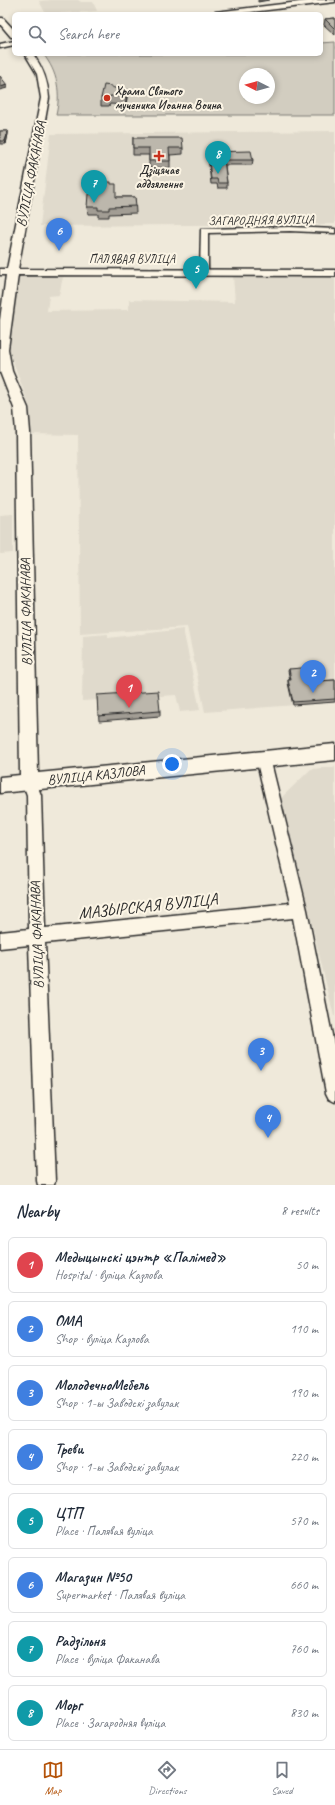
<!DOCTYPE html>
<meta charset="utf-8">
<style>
:root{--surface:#fff;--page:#f2f2f3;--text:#1f2937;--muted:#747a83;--line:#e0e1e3;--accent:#b45309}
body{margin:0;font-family:Caveat,sans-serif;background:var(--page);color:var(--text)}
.compass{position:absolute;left:239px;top:68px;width:36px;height:36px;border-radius:50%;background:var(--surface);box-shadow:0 2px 6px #0003;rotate:276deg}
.you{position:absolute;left:172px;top:764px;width:14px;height:14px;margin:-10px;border:3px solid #fff;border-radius:50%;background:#1a73e8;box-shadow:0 0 0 6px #1a73e833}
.badge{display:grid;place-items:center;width:26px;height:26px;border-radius:50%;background:var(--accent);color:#fff;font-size:13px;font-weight:700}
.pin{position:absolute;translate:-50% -33px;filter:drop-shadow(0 1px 2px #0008)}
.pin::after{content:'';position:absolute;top:21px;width:14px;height:12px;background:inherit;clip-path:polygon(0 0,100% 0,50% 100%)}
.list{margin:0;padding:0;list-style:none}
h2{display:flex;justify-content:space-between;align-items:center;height:52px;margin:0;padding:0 16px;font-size:17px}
h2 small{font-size:13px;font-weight:400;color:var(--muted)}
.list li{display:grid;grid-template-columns:26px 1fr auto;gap:12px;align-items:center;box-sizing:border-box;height:56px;margin:0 8px 8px;padding:0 8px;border:1px solid var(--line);border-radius:6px}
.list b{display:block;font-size:15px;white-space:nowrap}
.list p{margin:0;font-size:13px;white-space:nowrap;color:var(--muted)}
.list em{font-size:13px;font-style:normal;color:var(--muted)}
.icon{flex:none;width:22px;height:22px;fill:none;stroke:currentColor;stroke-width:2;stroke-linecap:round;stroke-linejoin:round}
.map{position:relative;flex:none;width:335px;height:1185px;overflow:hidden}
.search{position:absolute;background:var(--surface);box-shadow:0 2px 6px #0003;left:12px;right:12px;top:12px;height:44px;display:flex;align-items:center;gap:10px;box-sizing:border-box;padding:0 14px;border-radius:6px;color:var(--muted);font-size:15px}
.sheet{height:564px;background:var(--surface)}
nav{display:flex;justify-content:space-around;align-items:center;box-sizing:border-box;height:56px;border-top:1px solid var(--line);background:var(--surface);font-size:11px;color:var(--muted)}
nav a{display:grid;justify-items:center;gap:2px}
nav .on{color:var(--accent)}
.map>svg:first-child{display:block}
.built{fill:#e0dacc}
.green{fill:#d2cdc0;stroke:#7e7c76;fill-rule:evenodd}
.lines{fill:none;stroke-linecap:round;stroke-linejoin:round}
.minor-casing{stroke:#2b2b2b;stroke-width:3}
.major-casing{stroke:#2b2b2b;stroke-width:3}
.minor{fill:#fcf5e5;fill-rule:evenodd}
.major{fill:#fcf5e5;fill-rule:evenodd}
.wall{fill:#a29d94;stroke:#2b2b2b}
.shaded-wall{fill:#848078;stroke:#2b2b2b}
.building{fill:#bcb7ac;stroke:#2b2b2b}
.poi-dot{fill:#c8321e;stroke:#fcf5e5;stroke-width:1.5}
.labels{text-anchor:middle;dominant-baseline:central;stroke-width:4;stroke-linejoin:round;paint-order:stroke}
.far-poi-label{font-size:12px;font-weight:bold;fill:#2b2b2b;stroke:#fcf5e5;text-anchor:start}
.far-street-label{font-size:12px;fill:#2b2b2b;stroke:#fcf5e5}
.street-label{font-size:14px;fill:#2b2b2b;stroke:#fcf5e5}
.near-street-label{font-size:17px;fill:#2b2b2b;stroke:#fcf5e5}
</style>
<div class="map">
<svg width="335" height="1185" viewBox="0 0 335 1185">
<rect width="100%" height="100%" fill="#efe9da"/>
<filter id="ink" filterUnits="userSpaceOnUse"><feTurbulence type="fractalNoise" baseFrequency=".025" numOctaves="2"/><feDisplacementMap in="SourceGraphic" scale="8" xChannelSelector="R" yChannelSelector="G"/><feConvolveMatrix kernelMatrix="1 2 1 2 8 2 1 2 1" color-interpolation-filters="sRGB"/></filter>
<g filter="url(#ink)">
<!-- built -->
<g class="built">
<polygon points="52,0 78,0 81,2 93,2 97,11 46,14 39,1"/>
<polygon points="335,131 335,224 40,226 51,134"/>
<polygon points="233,276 335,276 335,702 205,712 187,627 80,634 78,435 28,434 30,408 7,345 18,277 63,277 59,295 49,296 47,311 129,310 129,300 235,302"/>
<polygon points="13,514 13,553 0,554 0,515"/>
<polygon points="183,629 200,710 180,712 176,695 82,701 83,636 108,634 108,638"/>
<polygon points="335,767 335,1016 334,1016 281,798 311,769"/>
</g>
<!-- green -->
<path class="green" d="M 335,42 L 335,115 L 56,115 C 61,94 58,72 43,54 L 321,54 L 321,43 ZM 245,74 L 269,74 L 269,98 L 245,98 Z"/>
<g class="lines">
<defs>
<g id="minor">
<polygon points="290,227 335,229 335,233 290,231 208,233 208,272 204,275 200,272 201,229"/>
<polygon points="263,752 268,754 270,758 307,910 335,1050 335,1102 329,1099 326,1093 293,918 45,943 55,1181 54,1185 38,1185 37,1181 29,945 0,948 0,932 29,929 27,795 22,781 24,777 29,775 34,777 41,795 45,928 290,903 256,758 258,754"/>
</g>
<g id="major">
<polygon points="316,0 335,0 335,2 234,14 211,14 215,12"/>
<polygon points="0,18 3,18 14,30 14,37 11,37 0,24"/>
<polygon points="14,41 14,45 0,48 0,44"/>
<path d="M 25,54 L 33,54 C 43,68 48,81 49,98 L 18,269 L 335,270 L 335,276 L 18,275 L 8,349 L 12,371 L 28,408 L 30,432 L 38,773 L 335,744 L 335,760 L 0,793 L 0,777 L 20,775 L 16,432 L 14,408 L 0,372 L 0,320 L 6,275 L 0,275 L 0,269 L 7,269 L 41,98 L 37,74 Z"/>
</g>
</defs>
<!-- minor casing -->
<use href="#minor" class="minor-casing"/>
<!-- major casing -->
<use href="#major" class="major-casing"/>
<!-- minor -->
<use href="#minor" class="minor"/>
<!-- major -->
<use href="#major" class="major"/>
</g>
<!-- wall -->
<g class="wall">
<polygon points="335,18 335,35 324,25 325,19"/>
<polygon points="114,88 127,97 126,105 110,104 109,106 101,106 101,98"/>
<polygon points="0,131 8,131 8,134 6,144 0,144"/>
<polygon points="133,138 183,148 183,154 170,155 170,168 149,168 149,155 133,155"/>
<polygon points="208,152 253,160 252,165 225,165 227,183 227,188 218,188 217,184 211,184 208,156"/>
<polygon points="111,184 116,197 135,197 136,213 109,214 109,217 98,217 98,214 88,214 87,207 92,194"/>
<polygon points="289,669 318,681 335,680 335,702 293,705 288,683 288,680 290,680 288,671"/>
<polygon points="97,695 160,711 160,716 99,721"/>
</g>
<!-- shaded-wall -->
<g class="shaded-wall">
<polygon points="258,0 269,0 258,2"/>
<polygon points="7,85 7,88 0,90 0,87"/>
<polygon points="127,89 127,97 126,105 126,96"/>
<polygon points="8,131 8,134 6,144 5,141"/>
</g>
<!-- building -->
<g class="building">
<polygon points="335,18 335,29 325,19"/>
<polygon points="0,76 7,85 0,87"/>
<polygon points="104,85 111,86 114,88 127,89 126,96 110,96 109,98 101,98"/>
<polygon points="0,131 8,131 5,141 0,141"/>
<polygon points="133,138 182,138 183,148 169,148 170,161 149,161 149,148 133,148"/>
<polygon points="251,151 253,160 224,160 227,183 218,183 217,179 211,179 208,152"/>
<polygon points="93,182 111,182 111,184 116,184 116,197 135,197 136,206 109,207 109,210 98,210 98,207 87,207 88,194 92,194"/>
<polygon points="314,667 318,681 335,680 335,699 293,702 288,680 291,680 289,669"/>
<polygon points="158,691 160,711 98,716 97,695"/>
</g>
</g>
<!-- markers -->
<g class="poi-dot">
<circle cx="107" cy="98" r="4"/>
<path d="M157 150h4v4h4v4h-4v4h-4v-4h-4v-4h4z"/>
</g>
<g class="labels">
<!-- far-poi labels -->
<g class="far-poi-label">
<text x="115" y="91">Храма Святого<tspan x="115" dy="14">мученика Иоанна Воина</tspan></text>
<text x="159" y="170" text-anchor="middle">Дзіцячае<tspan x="159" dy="14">аддзяленне</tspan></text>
</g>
<!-- far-street labels -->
<g class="far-street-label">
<text transform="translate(261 220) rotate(-1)">ЗАГАРОДНЯЯ ВУЛІЦА</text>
<text x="132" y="259">ПАЛЯВАЯ ВУЛІЦА</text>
</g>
<!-- street labels -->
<g class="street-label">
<text transform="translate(31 174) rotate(-79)">ВУЛІЦА ФАКАНАВА</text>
<text transform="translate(26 612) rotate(-91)">ВУЛІЦА ФАКАНАВА</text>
<text transform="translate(96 775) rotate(-6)">ВУЛІЦА КАЗЛОВА</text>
<text transform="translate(37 935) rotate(-92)">ВУЛІЦА ФАКАНАВА</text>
</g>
<!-- near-street labels -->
<g class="near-street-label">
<text transform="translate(148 906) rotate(-6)">МАЗЫРСКАЯ ВУЛІЦА</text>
</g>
</g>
</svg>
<svg class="compass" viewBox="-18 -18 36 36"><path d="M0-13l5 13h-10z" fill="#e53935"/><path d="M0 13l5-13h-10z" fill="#747a83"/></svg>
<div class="you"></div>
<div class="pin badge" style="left:129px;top:708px;background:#e0444e">1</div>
<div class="pin badge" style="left:313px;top:693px;background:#3f7fe0">2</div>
<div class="pin badge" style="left:261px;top:1071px;background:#3f7fe0">3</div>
<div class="pin badge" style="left:268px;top:1138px;background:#3f7fe0">4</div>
<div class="pin badge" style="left:196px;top:289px;background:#0f9aa8">5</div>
<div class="pin badge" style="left:59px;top:251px;background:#3f7fe0">6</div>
<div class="pin badge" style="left:94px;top:203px;background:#0f9aa8">7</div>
<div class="pin badge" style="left:218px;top:174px;background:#0f9aa8">8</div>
<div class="search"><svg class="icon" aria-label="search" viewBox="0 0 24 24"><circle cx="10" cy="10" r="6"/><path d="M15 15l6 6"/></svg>Search here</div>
</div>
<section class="sheet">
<h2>Nearby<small>8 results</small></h2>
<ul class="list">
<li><span class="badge" style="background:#e0444e">1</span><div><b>Медыцынскі цэнтр «Палімед»</b><p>Hospital · вуліца Казлова</p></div><em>50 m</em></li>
<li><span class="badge" style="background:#3f7fe0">2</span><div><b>ОМА</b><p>Shop · вуліца Казлова</p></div><em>110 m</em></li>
<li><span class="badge" style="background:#3f7fe0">3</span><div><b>МолодечноМебель</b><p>Shop · 1-ы Заводскі завулак</p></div><em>190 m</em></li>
<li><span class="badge" style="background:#3f7fe0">4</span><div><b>Треви</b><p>Shop · 1-ы Заводскі завулак</p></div><em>220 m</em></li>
<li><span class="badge" style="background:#0f9aa8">5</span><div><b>ЦТП</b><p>Place · Палявая вуліца</p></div><em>570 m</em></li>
<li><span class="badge" style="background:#3f7fe0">6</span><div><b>Магазин №50</b><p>Supermarket · Палявая вуліца</p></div><em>660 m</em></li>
<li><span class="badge" style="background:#0f9aa8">7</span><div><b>Радзільня</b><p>Place · вуліца Факанава</p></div><em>760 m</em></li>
<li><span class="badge" style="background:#0f9aa8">8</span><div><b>Морг</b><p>Place · Загародняя вуліца</p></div><em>830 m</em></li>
</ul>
</section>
<nav>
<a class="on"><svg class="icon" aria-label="map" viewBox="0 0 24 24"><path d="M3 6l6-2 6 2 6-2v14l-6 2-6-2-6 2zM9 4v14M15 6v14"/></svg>Map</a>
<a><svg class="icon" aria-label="directions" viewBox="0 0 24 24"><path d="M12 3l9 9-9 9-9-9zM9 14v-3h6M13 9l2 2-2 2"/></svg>Directions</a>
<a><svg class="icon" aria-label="saved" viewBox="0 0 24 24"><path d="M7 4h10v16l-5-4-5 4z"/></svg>Saved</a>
</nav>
